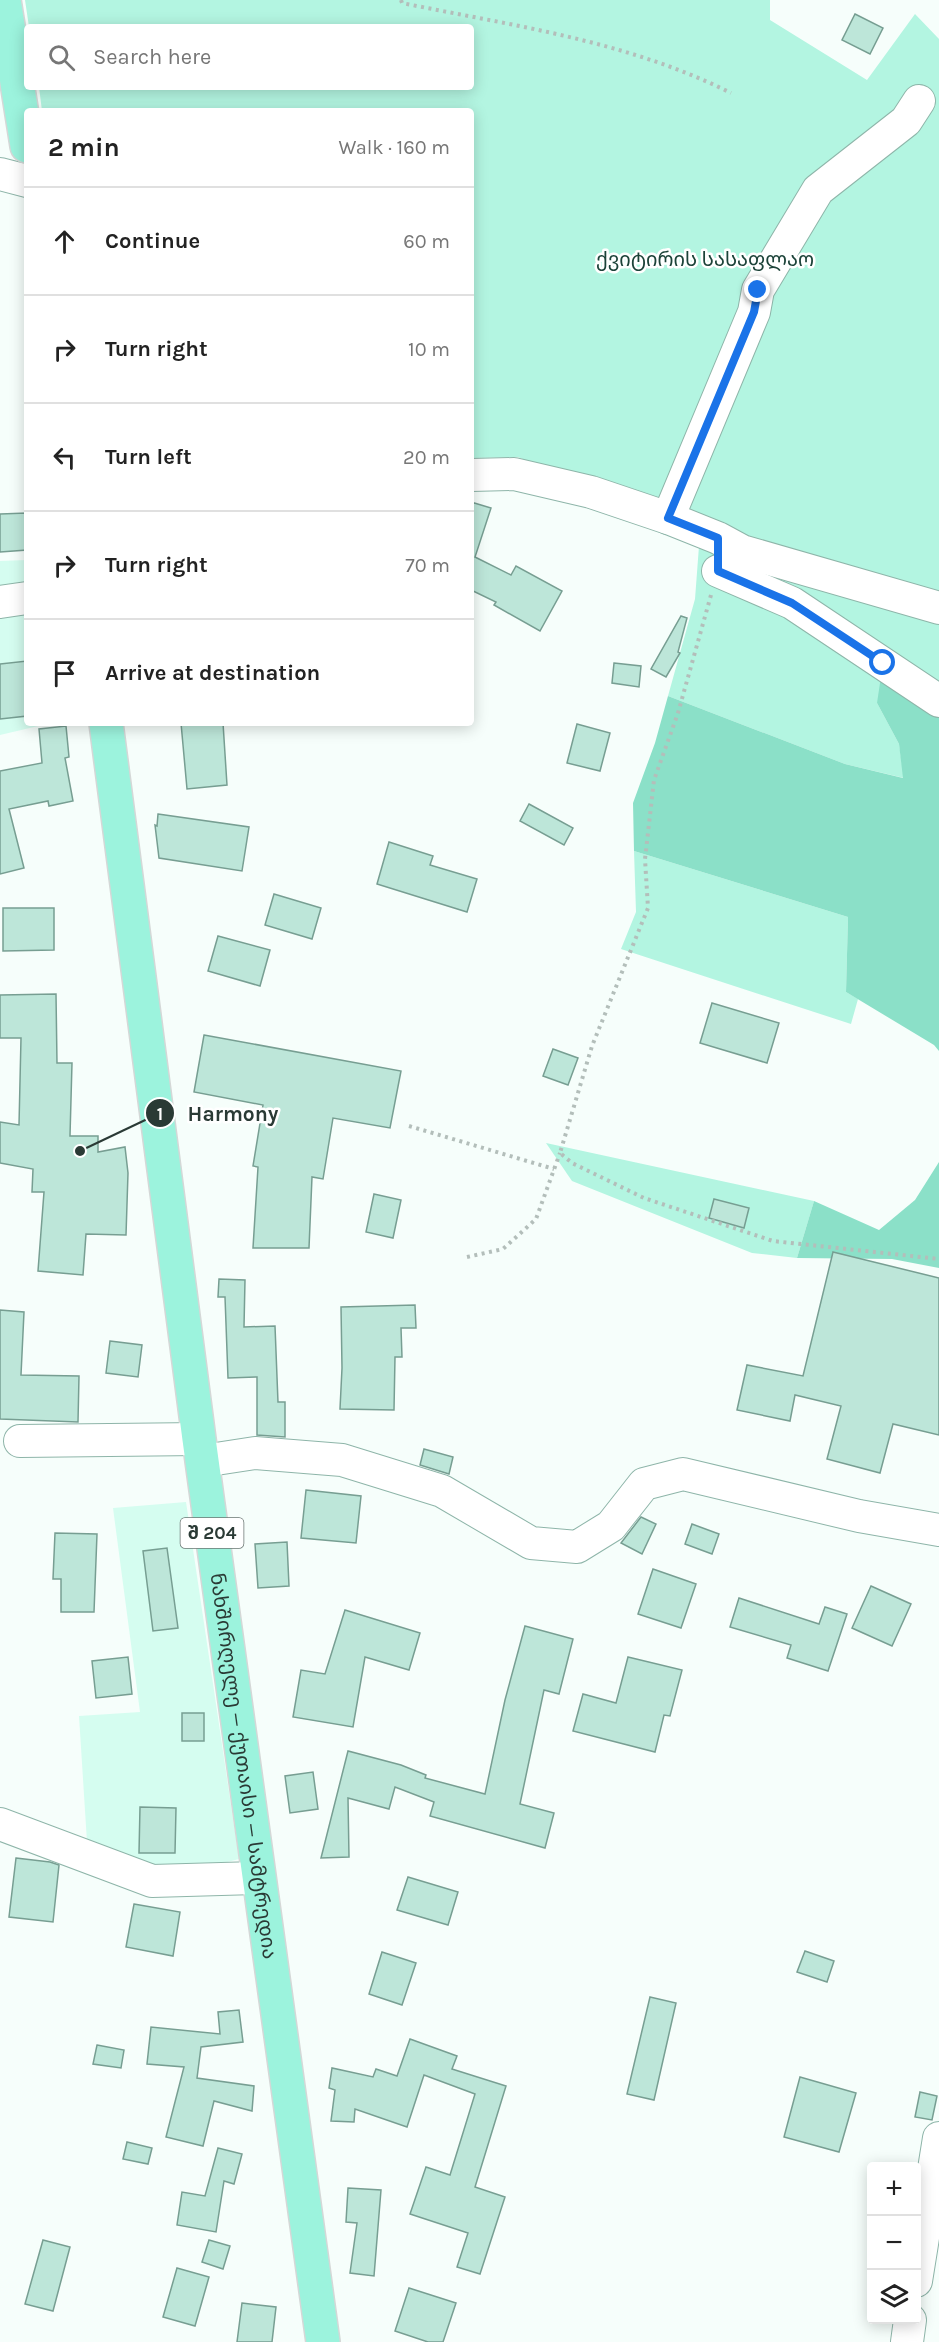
<!DOCTYPE html>
<meta charset="utf-8">
<style>
:root{--surface:#fff;--page:#f6f6f6;--text:#222;--muted:#767676;--line:#e0e0e0}
body{margin:0;font-family:Karla,"Noto Sans Georgian",sans-serif;background:var(--page);color:var(--text)}
.controls{position:absolute;right:18px;bottom:18px;display:grid;overflow:hidden;border-radius:6px;box-shadow:0 3px 15px #0003}
.controls button{width:54px;height:54px;display:grid;place-items:center;padding:0;border:0;border-bottom:2px solid var(--line);background:var(--surface);color:var(--text);font:30px sans-serif}
.stop{position:absolute;width:18px;height:18px;margin:-14px;border:4px solid #1a73e8;border-radius:50%;background:#fff}
.stop.end{background:#1a73e8;border-color:#fff;box-shadow:0 2px 6px #0008}
.list{margin:0;padding:0;list-style:none}
h2{display:flex;justify-content:space-between;align-items:center;height:78px;margin:0;padding:0 24px;font-size:26px}
h2 small{font-size:20px;font-weight:400;color:var(--muted)}
.list li{display:grid;grid-template-columns:39px 1fr auto;gap:18px;align-items:center;box-sizing:border-box;height:108px;padding:0 24px;border-top:2px solid var(--line)}
.list b{display:block;font-size:22px;white-space:nowrap}
.list em{font-size:20px;font-style:normal;color:var(--muted)}
.icon{flex:none;width:33px;height:33px;fill:none;stroke:currentColor;stroke-width:2;stroke-linecap:round;stroke-linejoin:round}
.map{position:relative;flex:none;width:939px;height:2342px;overflow:hidden}
.search{position:absolute;background:var(--surface);box-shadow:0 3px 15px #0003;left:24px;top:24px;width:450px;height:66px;display:flex;align-items:center;gap:15px;box-sizing:border-box;padding:0 21px;border-radius:6px;color:var(--muted);font-size:22px}
.panel{position:absolute;background:var(--surface);box-shadow:0 3px 15px #0003;left:24px;top:108px;width:450px;height:618px;border-radius:6px}
.map>svg:first-child{display:block}
.built{fill:#d5fdf0}
.green{fill:#b3f5e1}
.forest{fill:#8be0c8}
.building{fill:#bde6d9;stroke:#779e92;stroke-width:1.5}
.lines{fill:none;stroke-linecap:round;stroke-linejoin:round}
.minor-casing{stroke:#8eb5a9;stroke-width:34}
.major-casing{stroke:#d4d8d7;stroke-width:36}
.path{stroke:#b3beba;stroke-width:4;stroke-dasharray:3 4.5;stroke-linecap:butt}
.minor{stroke:#fff;stroke-width:32}
.major{stroke:#9cf3dd;stroke-width:33}
.route{stroke:#1a73e8;stroke-width:8}
.labels{text-anchor:middle;dominant-baseline:central;stroke-width:5;stroke-linejoin:round;paint-order:stroke}
.shield{fill:#fff;stroke:#6a7572;stroke-width:1.5}
.shield-label{font-size:18px;font-weight:bold;fill:#2a3a35}
.park-label{font-size:20px;fill:#1c4339;stroke:#fff}
.street-label{font-size:20px;fill:#2a3a35;stroke:#fff}
.leader{fill:none;stroke:#2a3a35;stroke-width:2}
.callout-dot{fill:#2a3a35;stroke:#fff;stroke-width:2}
.mark-label{font-size:18px;text-anchor:middle;font-weight:bold;fill:#fff}
.callout-label{font-size:21px;text-anchor:middle;font-weight:bold;fill:#2a3a35;stroke:#fff;stroke-width:5;stroke-linejoin:round;paint-order:stroke}
</style>
<div class="map">
<svg width="939" height="2342" viewBox="0 0 939 2342">
<rect width="100%" height="100%" fill="#f6fefb"/>
<!-- built -->
<g class="built">
<polygon points="27,560 27,723 51,723 0,735 0,561"/>
<polygon points="186,1502 239,1859 196,1870 150,1870 87,1842 79,1716 140,1712 113,1508"/>
</g>
<!-- green -->
<g class="green">
<polygon points="25,0 770,0 770,20 867,80 915,14 939,39 939,687 877,703 899,744 904,778 845,764 668,696 695,599 699,546 668,518 518,457 471,458 471,111 42,111 39,87 471,87 471,27 29,27"/>
<polygon points="634,851 848,917 846,992 858,999 851,1024 621,949 636,912"/>
<polygon points="546,1143 814,1201 797,1258 752,1253 572,1181"/>
</g>
<!-- forest -->
<g class="forest">
<polygon points="883,663 939,687 939,1051 934,1045 846,992 848,917 634,851 633,803 655,743 668,696 845,764 903,778 899,744 877,703"/>
<polygon points="939,1162 939,1268 892,1259 797,1258 814,1201 879,1230 915,1200"/>
</g>
<!-- building -->
<g class="building">
<polygon points="855,14 883,28 870,54 842,40"/>
<polygon points="471,502 491,508 475,557 511,575 516,566 562,591 540,631 494,605 496,602 471,590"/>
<polygon points="27,513 27,550 0,552 0,514"/>
<polygon points="681,616 687,618 678,652 680,653 666,677 651,669"/>
<polygon points="27,661 27,716 0,719 0,664"/>
<polygon points="614,663 641,666 639,687 612,683"/>
<polygon points="181,723 223,723 227,785 187,789"/>
<polygon points="577,724 610,733 600,771 567,763"/>
<polygon points="66,726 69,757 65,758 73,801 49,806 48,801 9,809 24,868 0,874 0,771 42,763 39,729"/>
<polygon points="529,804 573,828 564,845 520,821"/>
<polygon points="158,814 249,827 242,871 159,858 155,825 157,826"/>
<polygon points="389,842 433,856 430,865 477,879 467,912 377,884"/>
<polygon points="274,894 321,908 312,939 265,925"/>
<polygon points="3,908 54,908 54,950 3,951"/>
<polygon points="218,936 270,950 260,986 208,971"/>
<polygon points="56,994 57,1063 72,1063 70,1136 98,1136 98,1152 125,1147 128,1173 126,1235 86,1234 83,1275 38,1271 44,1192 32,1192 33,1169 0,1163 0,1122 19,1125 21,1038 0,1038 0,995"/>
<polygon points="712,1003 779,1023 767,1063 700,1043"/>
<polygon points="204,1035 401,1071 390,1128 333,1118 323,1179 312,1177 309,1248 253,1248 258,1167 253,1166 263,1105 194,1092"/>
<polygon points="553,1049 578,1058 568,1085 543,1076"/>
<polygon points="374,1194 401,1200 393,1238 366,1232"/>
<polygon points="714,1199 749,1208 744,1228 709,1218"/>
<polygon points="833,1252 939,1278 939,1435 893,1424 880,1473 827,1459 841,1406 795,1395 790,1421 737,1410 747,1365 803,1376"/>
<polygon points="219,1279 245,1280 244,1327 275,1326 278,1402 285,1402 285,1437 257,1435 257,1377 228,1378 225,1297 218,1297"/>
<polygon points="415,1305 416,1328 401,1328 402,1357 395,1357 394,1410 340,1409 342,1368 341,1307"/>
<polygon points="0,1310 24,1312 21,1375 79,1376 78,1422 0,1419"/>
<polygon points="110,1341 142,1345 138,1377 106,1373"/>
<polygon points="424,1449 453,1457 449,1474 420,1465"/>
<polygon points="306,1490 361,1496 356,1543 301,1538"/>
<polygon points="641,1517 656,1524 642,1554 621,1543"/>
<polygon points="692,1524 719,1534 712,1554 685,1544"/>
<polygon points="55,1533 97,1534 94,1612 61,1612 61,1579 53,1579"/>
<polygon points="287,1542 289,1586 258,1588 255,1544"/>
<polygon points="167,1548 178,1628 153,1631 143,1551"/>
<polygon points="653,1569 696,1584 681,1628 638,1614"/>
<polygon points="871,1586 911,1604 892,1646 852,1628"/>
<polygon points="739,1598 819,1624 825,1607 847,1614 828,1671 787,1658 791,1645 730,1627"/>
<polygon points="345,1610 420,1633 409,1670 365,1657 353,1727 293,1717 301,1670 325,1674"/>
<polygon points="525,1626 573,1639 559,1694 544,1690 520,1804 554,1813 545,1848 430,1816 434,1802 395,1787 389,1809 348,1798 349,1857 321,1858 348,1751 401,1765 426,1775 425,1778 485,1794 505,1700"/>
<polygon points="128,1657 132,1694 96,1698 92,1661"/>
<polygon points="628,1657 682,1670 670,1716 664,1715 655,1752 573,1731 583,1694 616,1703"/>
<rect x="182" y="1713" width="22" height="28"/>
<polygon points="313,1772 318,1809 290,1813 285,1776"/>
<polygon points="140,1807 176,1808 175,1853 139,1853"/>
<polygon points="16,1858 50,1862 59,1865 53,1922 9,1917"/>
<polygon points="408,1877 458,1892 448,1925 397,1910"/>
<polygon points="134,1904 180,1912 173,1956 126,1947"/>
<polygon points="805,1951 834,1961 827,1982 797,1972"/>
<polygon points="382,1952 416,1963 402,2005 369,1994"/>
<polygon points="650,1997 676,2003 654,2100 627,2094"/>
<polygon points="239,2010 243,2042 201,2047 197,2078 254,2086 252,2111 214,2101 203,2146 166,2137 184,2067 147,2064 151,2027 220,2034 218,2012"/>
<polygon points="410,2039 457,2056 452,2069 506,2086 475,2187 505,2197 480,2274 457,2267 468,2233 410,2214 426,2167 450,2175 475,2094 424,2075 407,2127 355,2109 354,2122 331,2121 335,2090 329,2088 332,2068 373,2077 376,2069 397,2076"/>
<polygon points="97,2045 124,2050 121,2068 93,2064"/>
<polygon points="800,2077 856,2093 839,2152 784,2137"/>
<polygon points="920,2092 937,2096 932,2120 915,2117"/>
<polygon points="127,2142 152,2148 148,2164 123,2159"/>
<polygon points="218,2148 242,2154 234,2184 224,2181 216,2232 177,2225 182,2192 205,2196"/>
<polygon points="348,2188 381,2190 374,2276 350,2273 357,2223 346,2222"/>
<polygon points="43,2240 70,2247 53,2311 25,2304"/>
<polygon points="209,2240 230,2246 223,2269 202,2262"/>
<polygon points="177,2268 209,2277 195,2326 163,2317"/>
<polygon points="409,2288 456,2303 443,2342 428,2342 395,2331"/>
<polygon points="242,2303 276,2307 272,2342 237,2342"/>
</g>
<g class="lines">
<defs>
<g id="minor">
<polyline points="0,174 27,181"/>
<polyline points="471,475 514,474 591,492 668,518 718,538 742,551 939,608"/>
<polyline points="668,518 754,312 758,290 818,190 906,121 919,101"/>
<polyline points="718,571 792,603 939,701"/>
<polyline points="0,602 27,598"/>
<polyline points="20,1441 199,1439"/>
<polyline points="203,1461 255,1453 342,1460 442,1491 531,1543 577,1547 611,1526 644,1484 683,1474 859,1516 939,1530"/>
<polyline points="0,1824 152,1881 259,1878"/>
<polyline points="916,2281 939,2138"/>
<polyline points="907,2342 910,2320"/>
</g>
<g id="major">
<polyline points="4,0 27,146"/>
<path id="s1" d="M 106,723 L 199,1439 L 323,2342"/>
</g>
</defs>
<!-- minor casing -->
<use href="#minor" class="minor-casing"/>
<!-- major casing -->
<use href="#major" class="major-casing"/>
<!-- path -->
<g class="path">
<path d="M 401,0 L 402,3 C 515,26 627,41 731,93"/>
<polyline points="711,595 678,713 654,780 645,859 648,908 592,1046 560,1153 572,1163 644,1198 773,1241 939,1259"/>
<polyline points="409,1126 554,1169"/>
<polyline points="467,1257 503,1249 536,1219 560,1153"/>
</g>
<!-- minor -->
<use href="#minor" class="minor"/>
<!-- major -->
<use href="#major" class="major"/>
</g>
<g class="lines">
<!-- route -->
<polyline class="route" points="758,290 754,312 668,518 718,538 718,571 792,603 883,663"/>
</g>
<g class="labels">
<!-- shield labels -->
<rect class="shield" x="180.5" y="1518" width="63" height="30" rx="4.5"/>
<g class="shield-label">
<text x="212" y="1533">შ 204</text>
</g>
<!-- park labels -->
<g class="park-label">
<text x="705" y="259">ქვიტირის სასაფლაო</text>
</g>
<!-- street labels -->
<g class="street-label">
<text stroke="none"><textPath href="#s1" startOffset="1052">ნახშირღელე — ქუთაისი — სამტრედია</textPath></text>
</g>
</g>
<!-- callouts -->
<path class="leader" d="M80 1151L160 1113"/>
<g class="callout-dot">
<circle cx="80" cy="1151" r="6"/>
<circle cx="160" cy="1113" r="15"/>
</g>
<g class="mark-label">
<text x="160" y="1120">1</text>
</g>
<g class="callout-label">
<text x="233" y="1121">Harmony</text>
</g>
</svg>
<div class="controls">
<button>+</button>
<button>−</button>
<button><svg class="icon" aria-label="layers" viewBox="0 0 24 24"><path d="M12 4l9 5-9 5-9-5zM3 14l9 5 9-5"/></svg></button>
</div>
<div class="stop" style="left:883px;top:663px"></div>
<div class="stop end" style="left:758px;top:290px"></div>
<div class="search"><svg class="icon" aria-label="search" viewBox="0 0 24 24"><circle cx="10" cy="10" r="6"/><path d="M15 15l6 6"/></svg>Search here</div>
<section class="panel">
<h2>2 min<small>Walk · 160 m</small></h2>
<ul class="list">
<li><svg class="icon" aria-label="ahead" viewBox="0 0 24 24"><path d="M12 20V5M6 11l6-6 6 6"/></svg><div><b>Continue</b></div><em>60 m</em></li>
<li><svg class="icon" aria-label="right" viewBox="0 0 24 24"><path d="M7 20v-9h11M14 6l5 5-5 5"/></svg><div><b>Turn right</b></div><em>10 m</em></li>
<li><svg class="icon" aria-label="left" viewBox="0 0 24 24"><path d="M17 20v-9H6M10 6l-5 5 5 5"/></svg><div><b>Turn left</b></div><em>20 m</em></li>
<li><svg class="icon" aria-label="right" viewBox="0 0 24 24"><path d="M7 20v-9h11M14 6l5 5-5 5"/></svg><div><b>Turn right</b></div><em>70 m</em></li>
<li><svg class="icon" aria-label="arrive" viewBox="0 0 24 24"><path d="M6 21V4h12l-3 4 3 4H6"/></svg><div><b>Arrive at destination</b></div></li>
</ul>
</section>
</div>
